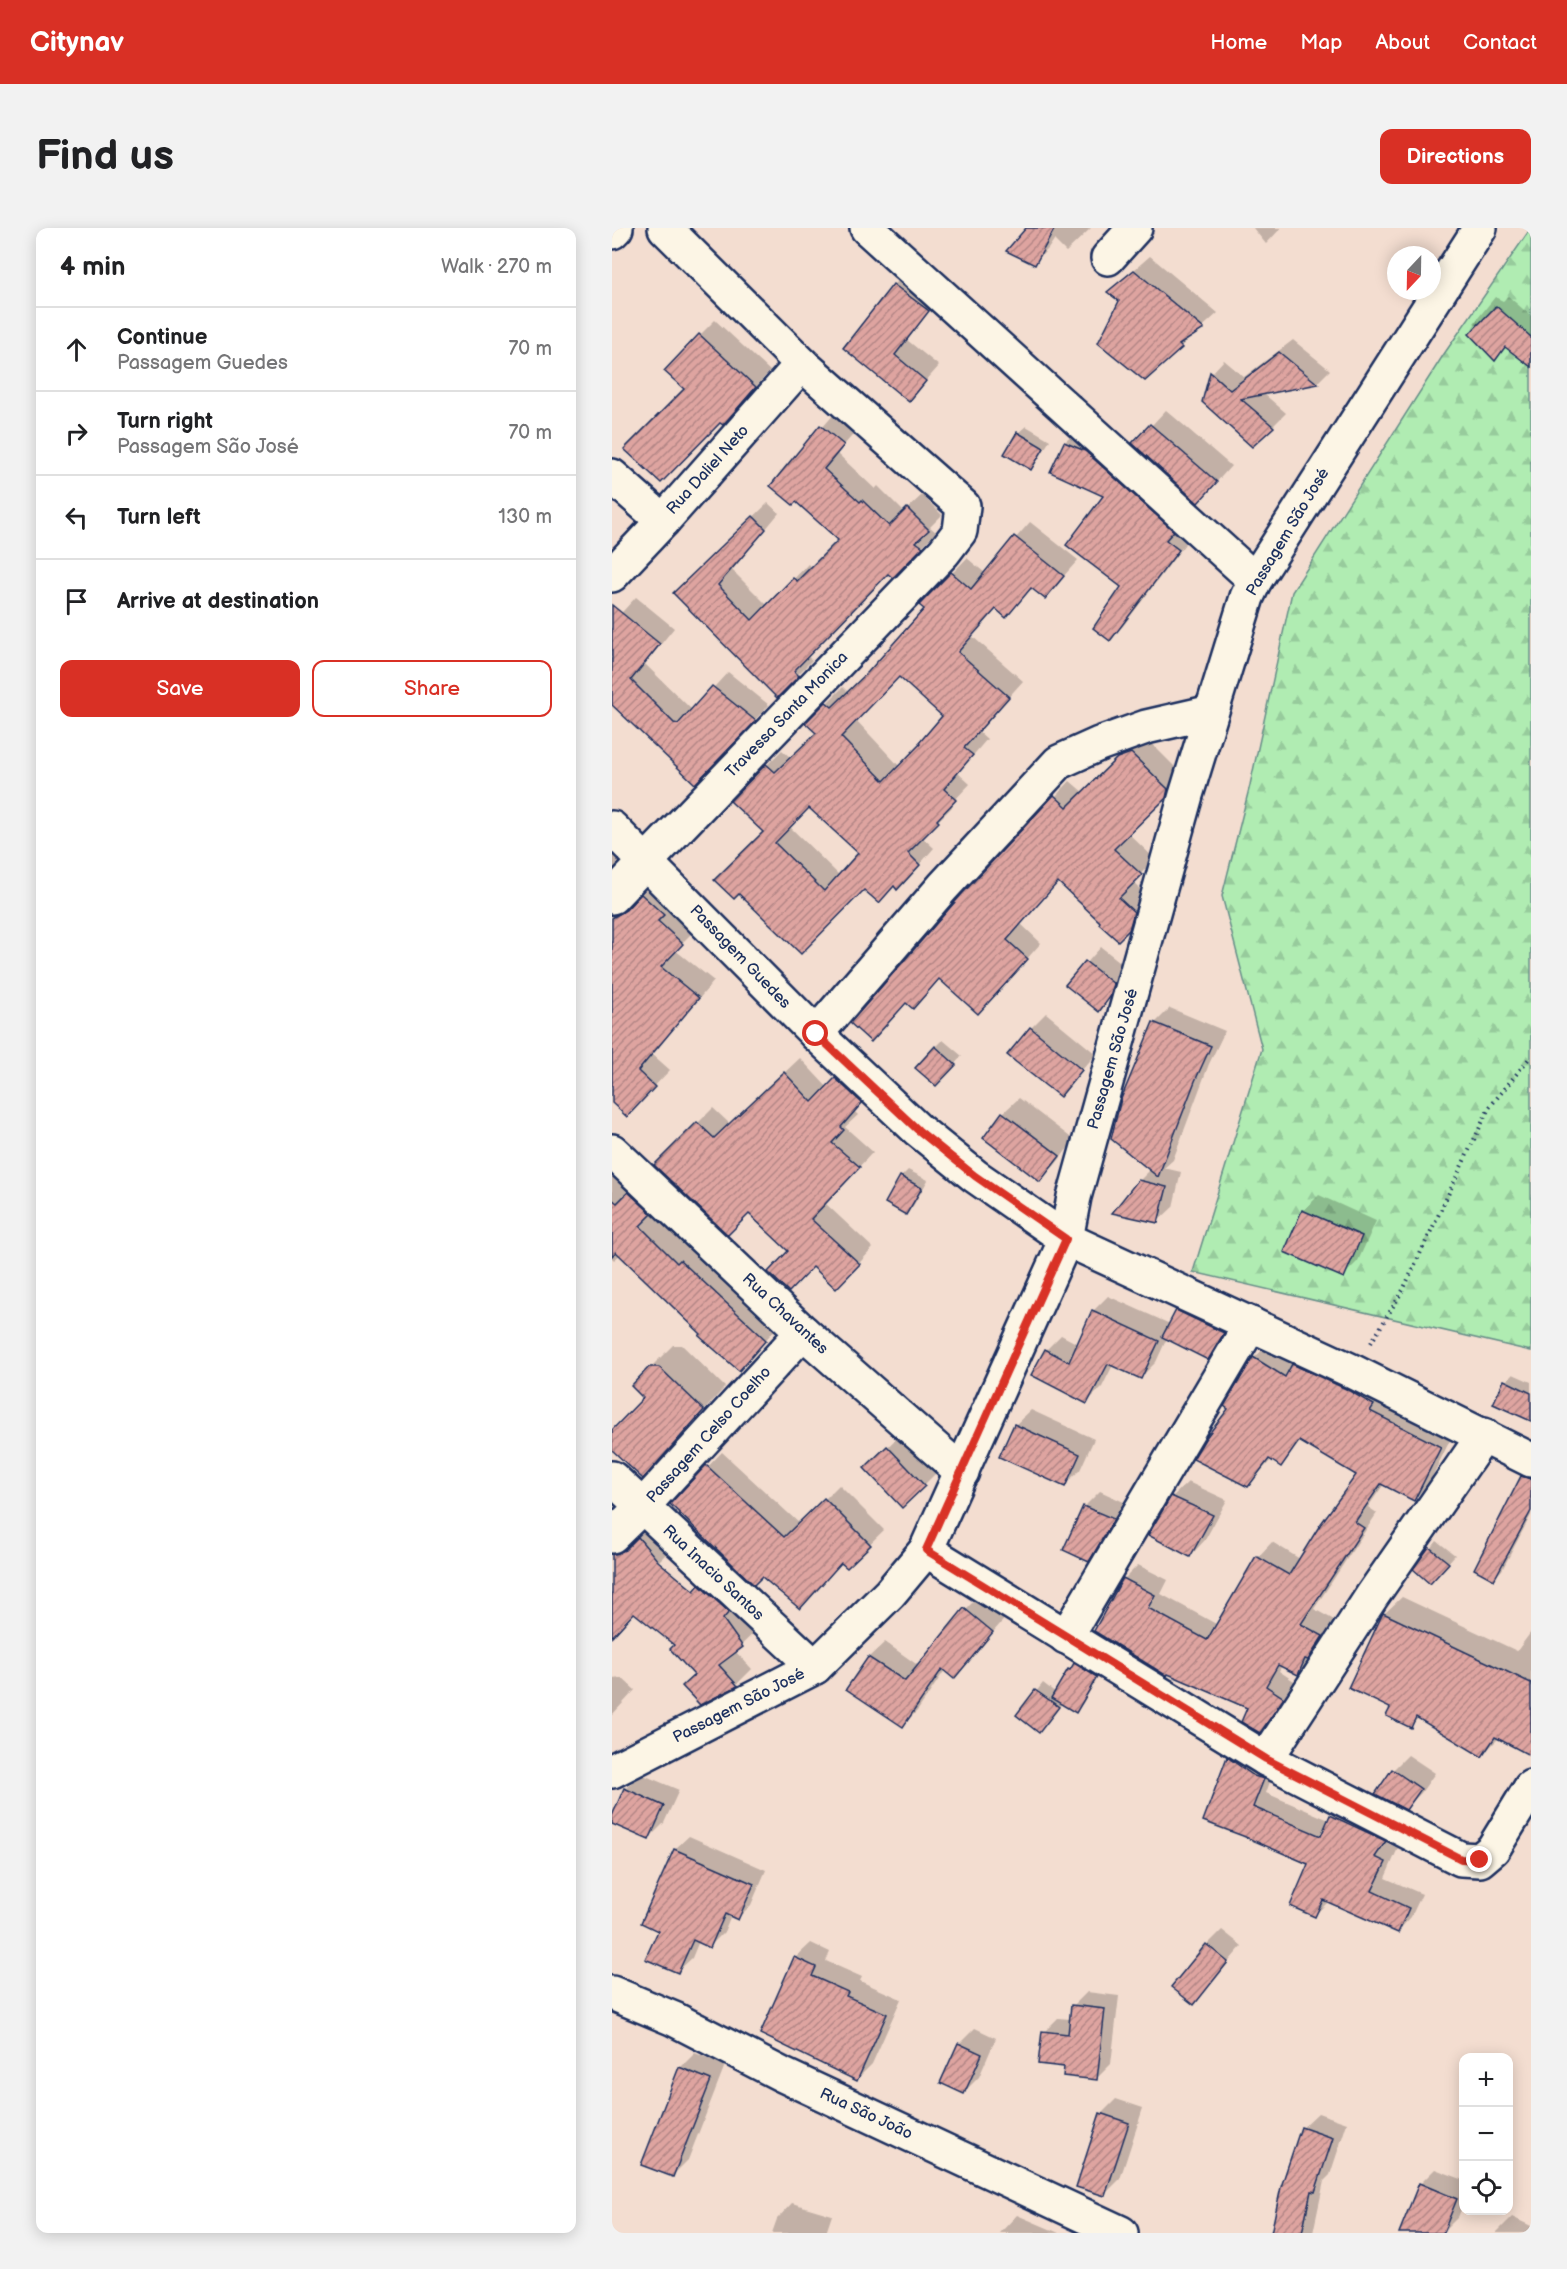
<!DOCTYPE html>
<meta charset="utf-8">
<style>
:root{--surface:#fff;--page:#f2f2f2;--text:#202124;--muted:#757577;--line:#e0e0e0;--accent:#d93025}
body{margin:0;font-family:"Balsamiq Sans",sans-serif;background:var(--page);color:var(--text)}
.controls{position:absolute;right:18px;bottom:18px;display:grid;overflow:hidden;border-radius:12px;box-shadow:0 3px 15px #0003}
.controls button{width:54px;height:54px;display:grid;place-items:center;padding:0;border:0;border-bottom:2px solid var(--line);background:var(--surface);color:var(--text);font:30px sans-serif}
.compass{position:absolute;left:775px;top:18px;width:54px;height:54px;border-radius:50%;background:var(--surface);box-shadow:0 3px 15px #0003;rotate:202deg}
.stop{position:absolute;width:18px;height:18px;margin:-14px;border:4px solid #d93025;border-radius:50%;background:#fff}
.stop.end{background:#d93025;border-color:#fff;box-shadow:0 2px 6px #0008}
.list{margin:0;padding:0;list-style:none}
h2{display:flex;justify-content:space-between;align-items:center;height:78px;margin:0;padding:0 24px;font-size:26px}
h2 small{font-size:20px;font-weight:400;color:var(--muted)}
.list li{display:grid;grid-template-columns:39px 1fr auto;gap:18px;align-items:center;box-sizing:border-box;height:84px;padding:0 24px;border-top:2px solid var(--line)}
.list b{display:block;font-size:22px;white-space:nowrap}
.list p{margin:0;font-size:20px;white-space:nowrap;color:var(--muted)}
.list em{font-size:20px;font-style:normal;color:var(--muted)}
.actions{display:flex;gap:12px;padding:18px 24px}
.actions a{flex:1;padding:14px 0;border:2px solid var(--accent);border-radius:12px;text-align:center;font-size:21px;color:var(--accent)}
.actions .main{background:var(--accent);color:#fff}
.icon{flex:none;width:33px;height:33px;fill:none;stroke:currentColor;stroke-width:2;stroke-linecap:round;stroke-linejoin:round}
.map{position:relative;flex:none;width:919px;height:2005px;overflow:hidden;border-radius:12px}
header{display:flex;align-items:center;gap:36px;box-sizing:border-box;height:84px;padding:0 30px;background:var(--accent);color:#fff}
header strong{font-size:28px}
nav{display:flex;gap:33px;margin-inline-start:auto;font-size:21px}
.intro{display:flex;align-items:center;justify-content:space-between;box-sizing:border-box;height:144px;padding:0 36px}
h1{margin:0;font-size:42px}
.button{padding:15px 27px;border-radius:12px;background:var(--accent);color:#fff;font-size:21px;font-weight:700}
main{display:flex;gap:36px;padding:0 36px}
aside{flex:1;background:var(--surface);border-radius:12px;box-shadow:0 3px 15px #0003}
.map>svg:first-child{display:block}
.forest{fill:url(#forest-firs);stroke:#668e88;stroke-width:1.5}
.shadow{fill:#0003;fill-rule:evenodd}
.building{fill:url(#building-hatch);stroke:#1b2f5e;stroke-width:1.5;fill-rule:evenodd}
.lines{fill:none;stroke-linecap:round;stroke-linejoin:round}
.minor-casing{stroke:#1b2f5e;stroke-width:38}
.path{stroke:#1b2f5e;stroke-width:4;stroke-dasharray:1.5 4.5;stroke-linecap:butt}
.minor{stroke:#fcf5e5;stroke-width:33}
.route{stroke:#d93025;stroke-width:8}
.labels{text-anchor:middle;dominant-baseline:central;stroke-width:4.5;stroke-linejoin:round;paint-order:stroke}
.street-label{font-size:16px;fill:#1b2f5e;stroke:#fcf5e5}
</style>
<header>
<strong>Citynav</strong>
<nav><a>Home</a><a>Map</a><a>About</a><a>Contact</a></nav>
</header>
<div class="intro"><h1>Find us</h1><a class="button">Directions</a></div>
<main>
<aside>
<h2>4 min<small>Walk · 270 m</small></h2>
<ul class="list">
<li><svg class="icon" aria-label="ahead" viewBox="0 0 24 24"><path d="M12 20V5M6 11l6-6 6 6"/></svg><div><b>Continue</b><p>Passagem Guedes</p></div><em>70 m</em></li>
<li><svg class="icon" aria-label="right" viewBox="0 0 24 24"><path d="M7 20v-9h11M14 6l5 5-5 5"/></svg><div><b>Turn right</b><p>Passagem São José</p></div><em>70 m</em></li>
<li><svg class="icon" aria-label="left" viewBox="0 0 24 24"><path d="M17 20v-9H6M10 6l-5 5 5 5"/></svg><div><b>Turn left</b></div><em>130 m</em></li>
<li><svg class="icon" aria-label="arrive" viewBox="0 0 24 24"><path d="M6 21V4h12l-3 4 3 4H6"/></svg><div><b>Arrive at destination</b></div></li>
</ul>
<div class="actions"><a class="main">Save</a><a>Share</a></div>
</aside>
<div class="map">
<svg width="919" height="2005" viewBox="0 0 919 2005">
<defs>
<pattern id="forest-firs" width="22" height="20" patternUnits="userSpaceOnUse" patternTransform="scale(1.5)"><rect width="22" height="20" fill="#b0ecb2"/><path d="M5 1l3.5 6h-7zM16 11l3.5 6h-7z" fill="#97cb9c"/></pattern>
<pattern id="building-hatch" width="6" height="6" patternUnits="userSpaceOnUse" patternTransform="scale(1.5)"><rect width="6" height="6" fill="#dea4a0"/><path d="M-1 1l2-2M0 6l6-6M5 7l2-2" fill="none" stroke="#b38686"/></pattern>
</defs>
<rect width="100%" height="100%" fill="#f3ddd0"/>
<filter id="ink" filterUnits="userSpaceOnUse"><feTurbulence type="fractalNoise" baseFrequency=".0167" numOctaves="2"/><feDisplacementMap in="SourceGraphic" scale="12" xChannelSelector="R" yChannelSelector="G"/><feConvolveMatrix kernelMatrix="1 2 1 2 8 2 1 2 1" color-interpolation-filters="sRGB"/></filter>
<g filter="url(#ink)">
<!-- forest -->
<polygon class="forest" points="919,0 919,1123 581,1044 650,821 610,668 638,557 680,364 832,126"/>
<!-- shadow -->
<g class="shadow">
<polygon points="416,0 479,0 454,24 442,12 436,21 422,35"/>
<polygon points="641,0 669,0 654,16"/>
<polygon points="538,28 606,85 533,151 508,72 498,63"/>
<polygon points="296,43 329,69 295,112 327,138 297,172 233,120 282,57"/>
<polygon points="896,68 919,88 919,137 894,119 883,131 867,98 862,95 883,69 891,73"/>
<polygon points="103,92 158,143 111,195 74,161 88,107"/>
<polygon points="681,112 718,142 705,155 651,165 674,185 661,198 592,173 600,145 612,132 632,149"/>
<polygon points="554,182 619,238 601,258 523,215"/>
<polygon points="224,184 246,201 225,225 263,261 266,258 292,284 310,267 330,287 318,299 324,304 281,348 276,344 195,428 200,432 165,468 78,350 156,275 167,285 120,342 156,378 196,336 200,340 228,312 184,272 160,257"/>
<polygon points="414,198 438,212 426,232 419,240 406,205"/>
<polygon points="466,202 579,308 511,398 498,411 511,359 493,267 453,214"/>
<path d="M 418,294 L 466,332 L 433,369 L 421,359 L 394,388 L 385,380 L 360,408 L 411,453 L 366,503 L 375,511 L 346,545 L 358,556 L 339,576 L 341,578 L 310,609 L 322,620 L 301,644 L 283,657 L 252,660 L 189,724 L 153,604 L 155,537 L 170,522 L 179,530 L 206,505 L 195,495 L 231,459 L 236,464 L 261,441 L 314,381 L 310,376 L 355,330 L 373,345 ZM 287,447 L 332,488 L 311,516 L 288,539 L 244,492 ZM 197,578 L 248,625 L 228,648 L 177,598 Z"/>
<polygon points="24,369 62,400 33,436 78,480 81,482 116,444 157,477 98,539 0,475 0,395"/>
<polygon points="534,510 570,546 568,553 516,605 543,631 521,654 536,668 532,685 506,711 447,653 409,696 429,715 381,769 328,750 316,764 350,668 458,553 472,565 522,515"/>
<polygon points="0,612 14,626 0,643"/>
<polygon points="46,651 85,700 63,722 102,753 40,826 58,842 30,871 0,873 0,663 12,672 23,672"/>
<polygon points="489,719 516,740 502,766 486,782 455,757"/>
<polygon points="558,780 613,803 597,836 561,932 552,940 569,944 561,979 545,994 527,953 539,941 543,795"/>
<polygon points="434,785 484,826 448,867 419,800"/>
<polygon points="331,812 350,828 324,856 324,819"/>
<polygon points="188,830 216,860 239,836 264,860 242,883 246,887 233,899 261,924 213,975 261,1020 239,1044 201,1037 178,1023 137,984 44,937 101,880 118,896"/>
<polygon points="407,870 462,912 443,937 428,952 391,885"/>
<polygon points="0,938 80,1022 84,1019 167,1097 141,1126 91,1106 9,1026 2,1032 0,1030"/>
<polygon points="296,942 316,952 301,978 294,985 289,949"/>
<polygon points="707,967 764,993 746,1033 731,1048 691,983"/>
<polygon points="496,1068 558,1096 565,1083 580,1068 626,1089 611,1115 595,1131 555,1110 544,1134 529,1149 501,1137 490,1159 475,1174 434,1122 449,1107 466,1116 481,1083"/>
<polygon points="657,1116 842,1204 816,1257 802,1271 772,1256 756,1279 765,1285 702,1381 724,1393 700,1431 686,1445 670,1437 667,1443 685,1455 662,1489 648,1504 637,1479 557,1444 512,1351 526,1337 556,1352 549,1366 606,1397 646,1329 660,1314 688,1331 746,1247 689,1213 668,1237 660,1231 636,1257 618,1180 642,1130"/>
<polygon points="61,1117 70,1117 113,1159 53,1226 0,1220 0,1204 34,1170 38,1140"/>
<polygon points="901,1146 919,1154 919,1191 883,1176 894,1153"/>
<polygon points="419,1182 482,1211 468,1242 452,1257 403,1197"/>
<polygon points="291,1204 327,1242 312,1257 254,1240"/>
<polygon points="110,1224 188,1296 227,1257 272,1302 235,1338 230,1334 188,1379 60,1276"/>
<polygon points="913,1251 919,1255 919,1287 890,1342 882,1350"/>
<polygon points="576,1254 615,1272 593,1312 578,1328 560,1269"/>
<polygon points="488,1263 516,1276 492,1316 477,1332 453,1321 473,1278"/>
<polygon points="39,1297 59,1321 0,1380 0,1333"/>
<polygon points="825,1313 843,1327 826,1346 803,1341"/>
<polygon points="96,1347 145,1402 123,1423 140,1441 125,1456 88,1475 84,1447 64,1417 45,1402"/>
<polygon points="369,1366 395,1388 342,1449 333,1442 306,1482 291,1497 237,1460 257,1429 273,1414 307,1438 354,1381"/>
<polygon points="790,1369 905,1423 919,1404 919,1514 911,1522 887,1510 870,1527 807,1489 799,1498 780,1480 772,1386"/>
<polygon points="471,1429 491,1441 471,1475 464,1483 450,1475 434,1496 406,1487 431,1455 444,1465 457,1442"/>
<polygon points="10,1450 23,1462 0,1487 0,1451"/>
<polygon points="630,1516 664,1537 654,1565 717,1592 733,1574 786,1599 775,1615 786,1620 773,1650 810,1666 799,1689 786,1703 717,1673 703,1687 698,1635 593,1592 616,1530"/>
<polygon points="796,1527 823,1545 809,1565 794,1580 781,1542"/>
<polygon points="29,1546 67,1562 52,1595 37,1610 0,1594 13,1561"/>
<polygon points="77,1608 154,1642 139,1677 126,1690 119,1687 112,1704 98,1718 87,1713 80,1730 66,1743 48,1702 63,1621"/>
<polygon points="610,1702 630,1718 581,1775 595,1717"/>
<polygon points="199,1715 218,1724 214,1733 250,1749 248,1753 289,1771 260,1836 245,1851 183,1730"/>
<polygon points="475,1764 507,1768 499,1836 485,1850 453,1838 432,1804 446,1790 459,1791 461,1778"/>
<polygon points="363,1800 384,1810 367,1849 352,1864 330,1854 347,1816"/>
<polygon points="83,1825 113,1837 76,1932 61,1947 68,1840"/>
<polygon points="504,1871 531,1880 508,1951 493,1966 489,1886"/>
<polygon points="706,1885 735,1895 718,1947 712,1953 701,2005 660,2005 690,1900"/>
<polygon points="823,1941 852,1952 852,1975 846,1989 830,2005 788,2005 808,1956"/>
<polygon points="180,1975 220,1987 214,2005 160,2005 165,1991"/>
<polygon points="405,1987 447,2005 388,2005"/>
<polygon points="900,1989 919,1998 919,2005 884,2005"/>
</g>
<!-- building -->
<g class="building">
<polygon points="414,0 443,0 423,37 394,23"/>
<polygon points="522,42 592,101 567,117 570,120 533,153 486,115 507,73 495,64"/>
<polygon points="281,56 317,83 283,127 314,153 297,174 231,120"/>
<polygon points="884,78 919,109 919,139 893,119 883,133 857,106"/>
<polygon points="87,106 144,159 111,197 108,195 49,255 12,221 72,161 52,143"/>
<polygon points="667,124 706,156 629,171 662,199 640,219 590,174 598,144 618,162"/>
<polygon points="538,196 605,254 586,275 520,215"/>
<polygon points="208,197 232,217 212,241 248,274 250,272 277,298 295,280 317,302 304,314 311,319 281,350 276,346 182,443 187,448 165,470 61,365 141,288 154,301 106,357 140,392 181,350 185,353 226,312 184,274 181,277 158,258"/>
<polygon points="405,204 432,220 419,242 392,226"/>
<polygon points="452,214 473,223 562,303 554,312 567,322 498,413 481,400 509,359 454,317 491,268 438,244"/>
<path d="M 402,308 L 452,348 L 433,371 L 419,360 L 394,390 L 384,381 L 346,424 L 397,469 L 352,520 L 361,527 L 332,561 L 344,572 L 325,592 L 327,594 L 296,625 L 308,637 L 285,662 L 282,658 L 267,675 L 252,662 L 189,726 L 127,666 L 122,671 L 102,652 L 151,604 L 118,573 L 154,536 L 163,544 L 204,505 L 193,495 L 214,474 L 220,479 L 256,444 L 312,381 L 307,377 L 339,344 L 359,361 ZM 287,449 L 330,488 L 307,515 L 308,516 L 272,553 L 229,509 ZM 197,580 L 246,625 L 212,663 L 163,615 Z"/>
<polygon points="0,377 48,416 19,452 62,495 66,496 100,458 144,493 83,556 0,477"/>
<polygon points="519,525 556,561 554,570 502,621 530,647 507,670 522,684 517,702 506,713 487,696 488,694 446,654 395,712 416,731 366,786 327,751 301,781 294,775 259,814 238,795 349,667 442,567 455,579 505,530"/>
<polygon points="29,666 52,687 46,693 71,716 49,739 87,770 26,843 43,859 15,889 0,875 0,690 14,682"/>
<polygon points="473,733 502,756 498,769 487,784 453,757"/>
<polygon points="541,794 599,818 583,853 546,949 499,911 509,871"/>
<polygon points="418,799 470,842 448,869 395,827"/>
<polygon points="323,818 344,837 324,858 303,840"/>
<polygon points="172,844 200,874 223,850 250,875 229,899 232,902 220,915 248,939 199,991 248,1036 224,1061 201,1039 177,1064 156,1044 176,1023 137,986 116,1007 42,937 85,894 102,910"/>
<polygon points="390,884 448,928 428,954 371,910"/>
<polygon points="288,948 310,960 294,987 273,975"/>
<polygon points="526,952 555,959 546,995 500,985"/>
<polygon points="16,964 40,986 28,998 65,1035 68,1032 154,1112 127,1143 87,1108 89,1106 4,1024 0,1028 0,971 5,975"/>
<polygon points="690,982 750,1008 732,1050 672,1024"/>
<polygon points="480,1082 547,1113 529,1151 496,1136 475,1176 419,1147 433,1121 457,1134"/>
<polygon points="564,1082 612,1105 596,1132 550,1109"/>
<polygon points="641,1129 673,1149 680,1136 734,1161 762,1177 758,1183 829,1219 802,1273 769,1256 743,1294 752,1300 689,1396 711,1408 696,1432 693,1431 686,1447 666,1437 654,1458 672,1470 648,1505 629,1494 635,1480 556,1446 555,1448 482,1403 511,1350 543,1367 536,1380 595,1412 644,1328 677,1347 708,1297 744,1247 687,1213 669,1239 657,1231 636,1259 581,1231 593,1211 616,1181 612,1178"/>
<polygon points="37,1139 47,1139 92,1182 31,1251 0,1222 0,1202 31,1170 19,1158"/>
<polygon points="892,1152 919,1165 919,1193 881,1176"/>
<polygon points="402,1196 468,1226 453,1259 387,1229"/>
<polygon points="275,1218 313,1258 290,1280 252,1240"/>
<polygon points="94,1237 172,1309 212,1270 259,1317 235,1340 229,1335 188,1381 150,1349 142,1357 58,1276"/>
<polygon points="909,1248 919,1251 919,1283 882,1352 862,1341"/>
<polygon points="559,1268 601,1287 578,1329 536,1307"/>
<polygon points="471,1278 502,1291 477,1334 451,1322"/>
<polygon points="26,1309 46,1333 82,1363 87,1357 117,1384 111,1391 131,1419 107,1437 126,1458 88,1477 70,1458 82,1447 58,1421 62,1417 22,1385 0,1409 0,1326 13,1322"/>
<polygon points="817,1319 837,1335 818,1356 801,1341"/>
<polygon points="352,1380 381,1404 342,1451 330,1441 291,1499 234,1461 256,1429 293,1453"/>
<polygon points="771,1385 919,1455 919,1528 883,1509 870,1529 804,1489 799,1500 774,1488 778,1480 736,1460"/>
<polygon points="462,1435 485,1449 464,1485 439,1470 456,1441 458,1442"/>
<polygon points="423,1462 447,1479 427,1505 404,1487"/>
<polygon points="615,1529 642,1548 652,1551 641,1579 709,1608 718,1587 774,1613 763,1629 774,1634 760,1663 797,1680 786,1705 711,1672 703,1689 678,1678 696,1636 631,1608 591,1593"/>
<polygon points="780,1541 809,1561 794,1582 763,1566"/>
<polygon points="12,1560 52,1578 37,1612 0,1596 0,1588"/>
<polygon points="62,1621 142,1656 126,1692 113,1686 98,1720 81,1712 66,1745 33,1731 46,1703 29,1695"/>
<polygon points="594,1716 616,1734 582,1777 559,1759"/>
<polygon points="182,1729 204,1739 200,1748 236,1764 234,1768 275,1786 245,1853 148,1806"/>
<polygon points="459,1777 493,1781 485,1852 451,1848 452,1839 426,1836 430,1803 456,1806"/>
<polygon points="346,1815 370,1826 352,1866 328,1855"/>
<polygon points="67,1839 99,1852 61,1949 29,1937"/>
<polygon points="488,1885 517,1895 493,1968 464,1959"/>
<polygon points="689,1899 721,1910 703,1964 699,1963 690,2005 659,2005 669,1959"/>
<polygon points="807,1955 845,1971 831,2005 787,2005"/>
</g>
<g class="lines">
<defs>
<g id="minor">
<polyline points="255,0 643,352"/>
<polyline points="0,4 4,0"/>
<polyline points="496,30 523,0"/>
<polyline points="0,248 51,293"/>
<polyline points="0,347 51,293 190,136"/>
<polyline points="0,600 204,806 306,902 363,948 454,1011 742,1144 919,1232"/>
<polyline points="0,669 332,324 348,303 351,278 190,136 53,0"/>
<polyline points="204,806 331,659 447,534 487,516 534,499 599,484"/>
<polyline points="0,923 191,1104 350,1244"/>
<polyline points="0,1250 203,1439"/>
<polyline points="0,1308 30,1279 191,1104"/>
<polyline points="314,1322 654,1531 849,1631 868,1632 881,1621 919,1559"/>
<polyline points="454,1409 639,1096"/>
<polyline points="654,1531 760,1368 872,1207"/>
<polyline points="0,1543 203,1439 278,1365 314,1322 454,1011 462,969 574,567 635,369 643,352 868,0"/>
<polyline points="0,1765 62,1791 171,1847 509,2005"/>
</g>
</defs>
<!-- minor casing -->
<use href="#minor" class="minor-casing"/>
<!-- path -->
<polyline class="path" points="759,1115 791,1062 877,880 919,828"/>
<!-- minor -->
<use href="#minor" class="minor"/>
</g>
</g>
<g class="lines" filter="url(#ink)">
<!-- route -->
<polyline class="route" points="204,806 306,902 363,948 454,1011 314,1322 654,1531 849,1631 868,1632"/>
</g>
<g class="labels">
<!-- street labels -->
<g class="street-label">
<text transform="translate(96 242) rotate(-48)">Rua Daliel Neto</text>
<text transform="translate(676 304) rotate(-59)">Passagem São José</text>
<text transform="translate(175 487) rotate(-46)">Travessa Santa Monica</text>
<text transform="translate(128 729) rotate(46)">Passagem Guedes</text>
<text transform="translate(501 831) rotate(-74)">Passagem São José</text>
<text transform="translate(173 1086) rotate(43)">Rua Chavantes</text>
<text transform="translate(97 1207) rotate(-48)">Passagem Celso Coelho</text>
<text transform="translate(101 1345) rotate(43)">Rua Inacio Santos</text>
<text transform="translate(127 1478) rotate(-27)">Passagem São José</text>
<text transform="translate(254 1886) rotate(25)">Rua São João</text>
</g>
</g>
</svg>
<div class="controls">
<button>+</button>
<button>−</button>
<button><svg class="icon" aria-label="locate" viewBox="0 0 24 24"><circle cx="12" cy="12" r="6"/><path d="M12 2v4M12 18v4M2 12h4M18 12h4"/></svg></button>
</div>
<svg class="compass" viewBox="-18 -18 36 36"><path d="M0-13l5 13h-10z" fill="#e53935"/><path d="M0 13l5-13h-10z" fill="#757577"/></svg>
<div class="stop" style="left:204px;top:806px"></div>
<div class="stop end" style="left:868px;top:1632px"></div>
</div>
</main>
